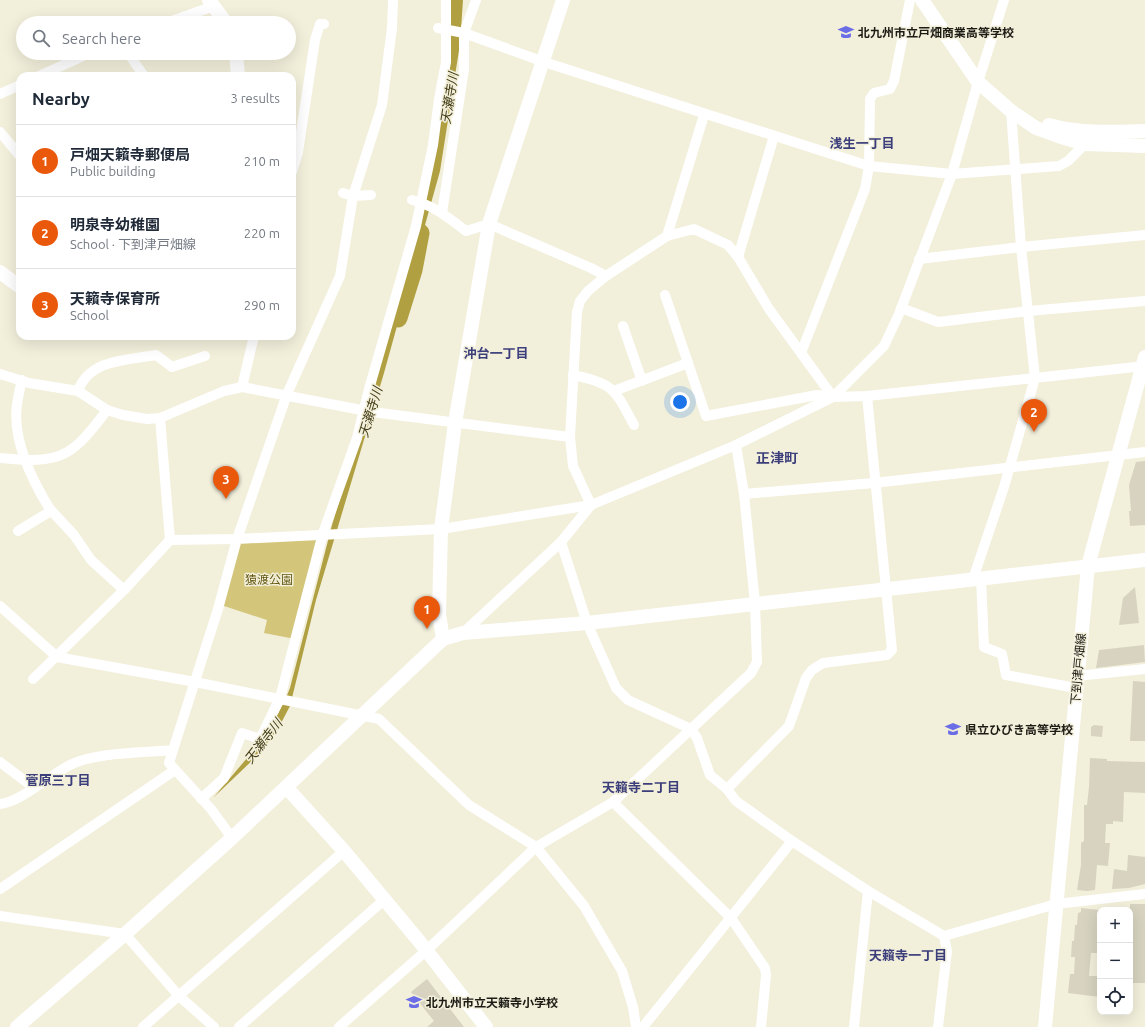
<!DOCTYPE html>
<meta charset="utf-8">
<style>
:root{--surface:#fff;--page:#f2f2f3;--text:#1f2937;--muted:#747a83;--line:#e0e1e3;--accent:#ea580c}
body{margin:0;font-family:Ubuntu,"Noto Sans JP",sans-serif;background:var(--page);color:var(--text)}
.controls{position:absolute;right:12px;bottom:12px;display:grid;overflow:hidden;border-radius:8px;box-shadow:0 4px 16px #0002}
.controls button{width:36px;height:36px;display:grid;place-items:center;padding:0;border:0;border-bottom:1px solid var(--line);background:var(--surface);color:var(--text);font:20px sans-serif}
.you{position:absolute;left:680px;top:402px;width:14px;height:14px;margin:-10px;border:3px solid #fff;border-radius:50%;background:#1a73e8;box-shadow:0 0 0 6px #1a73e833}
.badge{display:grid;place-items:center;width:26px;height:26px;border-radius:50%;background:var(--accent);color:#fff;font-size:13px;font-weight:700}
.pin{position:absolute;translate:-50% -33px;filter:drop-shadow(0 1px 2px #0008)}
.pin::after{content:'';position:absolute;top:21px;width:14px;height:12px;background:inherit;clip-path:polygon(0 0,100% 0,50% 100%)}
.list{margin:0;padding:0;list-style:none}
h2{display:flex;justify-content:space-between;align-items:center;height:52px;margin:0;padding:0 16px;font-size:17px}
h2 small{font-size:13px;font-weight:400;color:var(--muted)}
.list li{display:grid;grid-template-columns:26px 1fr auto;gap:12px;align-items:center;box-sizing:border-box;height:72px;padding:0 16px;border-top:1px solid var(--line)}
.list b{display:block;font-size:15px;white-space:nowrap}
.list p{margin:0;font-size:13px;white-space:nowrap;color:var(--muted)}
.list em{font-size:13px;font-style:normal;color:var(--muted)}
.icon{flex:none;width:22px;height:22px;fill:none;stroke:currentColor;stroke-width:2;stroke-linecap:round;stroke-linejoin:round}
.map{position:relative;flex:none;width:1145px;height:1027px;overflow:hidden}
.search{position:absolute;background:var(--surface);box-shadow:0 4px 16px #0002;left:16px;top:16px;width:280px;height:44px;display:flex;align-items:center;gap:10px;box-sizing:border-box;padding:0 14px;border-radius:22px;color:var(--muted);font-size:15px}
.panel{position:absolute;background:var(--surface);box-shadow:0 4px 16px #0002;left:16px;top:72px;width:280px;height:268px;border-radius:12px}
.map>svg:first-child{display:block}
.green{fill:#d3c579}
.water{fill:#b1a042}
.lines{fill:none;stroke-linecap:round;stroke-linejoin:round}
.river{stroke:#b1a042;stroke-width:19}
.building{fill:#d7d3c0}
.street{stroke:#fff;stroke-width:10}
.secondary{stroke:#fff;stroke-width:14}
.labels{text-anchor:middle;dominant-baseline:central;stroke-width:3;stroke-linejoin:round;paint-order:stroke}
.poi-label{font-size:12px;font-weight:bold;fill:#1c1b14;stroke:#f2efdb;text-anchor:start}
.park-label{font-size:12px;fill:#655812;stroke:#f2efdb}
.street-label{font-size:12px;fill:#1c1b14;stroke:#f2efdb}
.water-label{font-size:13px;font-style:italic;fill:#423b13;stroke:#f2efdb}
.neighbourhood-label{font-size:13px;font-weight:bold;fill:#3b3e7a;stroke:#f2efdb}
.quarter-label{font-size:14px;font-weight:bold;fill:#3b3e7a;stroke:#f2efdb}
</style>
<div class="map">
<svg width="1145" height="1027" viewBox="0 0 1145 1027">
<rect width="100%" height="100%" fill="#f2efdb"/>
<!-- green -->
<polygon class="green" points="320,536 295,639 264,633 267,620 221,605 239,541"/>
<!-- water -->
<path class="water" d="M 450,0 L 463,0 L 460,44 L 440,171 L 384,373 L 316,600 L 290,706 L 279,727 L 259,754 L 214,797 C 244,761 273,732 290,688 L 332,525 L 371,399 L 429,182 Z"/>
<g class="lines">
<!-- river -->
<polyline class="river" points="398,318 413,270 420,233"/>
</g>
<!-- building -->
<g class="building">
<polygon points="1145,461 1145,525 1130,526 1129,511 1131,511 1129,485 1136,462"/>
<polygon points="1135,587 1139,623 1119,625 1123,598"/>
<polygon points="1144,645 1145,662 1096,668 1099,650"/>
<polygon points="1133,681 1145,682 1145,741 1130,741"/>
<polygon points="1094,725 1103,726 1102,737 1091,736 1091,727"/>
<polygon points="1090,758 1107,759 1107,761 1145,762 1145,793 1124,792 1123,822 1113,821 1113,824 1106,824 1105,843 1110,843 1108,866 1097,865 1095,890 1087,891 1077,890 1081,865 1081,843 1084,841 1084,805 1087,805 1089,787"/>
<polygon points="1128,855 1145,857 1145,884 1129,888 1112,889 1114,869 1127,871"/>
<rect x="1130" y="904" width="15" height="79"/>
<polygon points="1081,908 1100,910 1100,937 1099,937 1097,953 1091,953 1089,976 1100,976 1100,997 1068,993 1070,974 1074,974 1075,957 1071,957 1072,941 1074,941 1075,925 1077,925 1078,913 1081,912"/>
<polygon points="427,979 464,1027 427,1027 434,1021 411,992"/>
</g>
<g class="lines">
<!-- street -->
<g class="street">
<polyline points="166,23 214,6"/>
<polyline points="438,28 464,33 544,62 869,166 952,174 1059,166 1068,161 1085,144"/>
<polyline points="128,53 144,76"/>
<polyline points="39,76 90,53"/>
<polyline points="0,94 20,85"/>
<polyline points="0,132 20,156"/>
<polyline points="292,172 298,152 315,40 320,24 324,24"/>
<polyline points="343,193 353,196 371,195"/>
<path d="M 412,200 C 433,205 449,218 466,231 L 489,224 L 591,268 L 606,276"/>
<polyline points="442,213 464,69 464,33 476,0"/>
<polyline points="667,236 704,115"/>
<polyline points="738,257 774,136"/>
<polyline points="919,259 1021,247 1145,235"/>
<polyline points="665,295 706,416 817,395 833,397 867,396 1145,366"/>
<polyline points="901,308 938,322 1028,311 1145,301"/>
<polyline points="623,326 642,381"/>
<polyline points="801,353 865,189 869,166 870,99 874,93 890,89 894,81 910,0"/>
<polyline points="0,374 29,383 78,391 107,410 123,415 147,419 160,418 224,391 242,387 372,412 570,437"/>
<path d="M 573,375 C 614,383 615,390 634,425"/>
<polyline points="242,387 254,336"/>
<path d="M 78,391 C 89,359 128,360 156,355 L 172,367 L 205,356"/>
<polyline points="614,391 688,363"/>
<polyline points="160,418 170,540"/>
<path d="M 0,458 C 61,464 71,458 107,410"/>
<polyline points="744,494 874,483 1145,452"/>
<polyline points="591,505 573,466 570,437 577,312 580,301 588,291 606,276 667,236 694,229 728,245 738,257 769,309 833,397"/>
<polyline points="49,508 74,535 91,560 124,590"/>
<path d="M 18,531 L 51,511 C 33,482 12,440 17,405 C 18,396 20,388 22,380"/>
<polyline points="561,542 587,623 616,688 628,700 691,729 697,738 710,775 727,789 736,801 792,841 868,891 944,936 1056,904 1145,894"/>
<polyline points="981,578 984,647 1002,654 1006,675 1076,688"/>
<polyline points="973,579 1004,487 1035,378 1021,247 1011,111"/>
<polyline points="0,606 57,657 195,682 379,719 469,805 536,847 584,906 622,971 633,1007 636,1027"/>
<polyline points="463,633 561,542 591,505"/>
<polyline points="1077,676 1145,669"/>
<polyline points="33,679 124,590 170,540 237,539 287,394 340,276 353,196 382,105 392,28 393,0"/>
<polyline points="173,750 169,763 211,809 232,838"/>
<polyline points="0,762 33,787"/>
<polyline points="727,789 789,726 806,678 812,670 823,663 887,655 892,650 867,396"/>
<polyline points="201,799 224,778 242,733 260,739 280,698 323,533 357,438 369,389 416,226 433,145 439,99 446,62 446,0"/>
<polyline points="613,802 731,918 765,968 766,975 761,1027"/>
<path d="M 0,804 C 21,802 50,775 70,765 C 96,752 143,753 173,750 L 218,609 L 237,539 L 441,529 L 591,505 L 736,445 L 833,397 L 884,346 L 899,314 L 952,174 L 978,82 L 1004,0"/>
<polyline points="0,889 175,770"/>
<polyline points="0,916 125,934 179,996 214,1027"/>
<polyline points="143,1027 344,851"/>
<polyline points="239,1027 384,900"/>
<polyline points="339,1027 427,950 536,847 613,802 751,673 757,662 755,603 744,494 736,445"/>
<polyline points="643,1027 792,841"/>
<polyline points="854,1027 868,891"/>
<polyline points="938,1027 947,951 944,936"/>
</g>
<!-- secondary -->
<g class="secondary">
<polyline points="209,0 226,23"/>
<polyline points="922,0 978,82 1011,111 1036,128 1061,137 1085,144 1145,146"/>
<polyline points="236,53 238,76"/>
<path d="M 1049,125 C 1080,134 1113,132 1145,131"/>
<polyline points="0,272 20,287"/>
<polyline points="443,639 439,614 441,529 455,423 489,224 563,0"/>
<polyline points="287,788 344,851 419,941 486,1027"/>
<polyline points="17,1027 125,934 232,838 443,639 463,633 587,623 1145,560"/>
<polyline points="1045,1027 1088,566 1145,357"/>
</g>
</g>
<!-- icons -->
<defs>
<symbol id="school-bare" viewBox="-9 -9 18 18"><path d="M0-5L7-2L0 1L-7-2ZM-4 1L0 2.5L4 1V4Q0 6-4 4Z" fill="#6b6de7" stroke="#f2efdb" stroke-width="2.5" paint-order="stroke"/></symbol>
</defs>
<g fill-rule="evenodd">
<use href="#school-bare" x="835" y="21" width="22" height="22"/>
<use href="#school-bare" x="942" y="718" width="22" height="22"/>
<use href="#school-bare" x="403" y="991" width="22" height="22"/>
</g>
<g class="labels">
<!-- poi labels -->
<g class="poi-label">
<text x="858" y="32">北九州市立戸畑商業高等学校</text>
<text x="965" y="729">県立ひびき高等学校</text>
<text x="426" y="1002">北九州市立天籟寺小学校</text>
</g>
<!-- park labels -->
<g class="park-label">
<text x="269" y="579">猿渡公園</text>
</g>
<!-- street labels -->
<g class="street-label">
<text transform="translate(1078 669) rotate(-85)">下到津戸畑線</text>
</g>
<!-- water labels -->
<g class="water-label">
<text transform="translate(449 98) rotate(-81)">天瀬寺川</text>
<text transform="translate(370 412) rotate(-73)">天瀬寺川</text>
<text transform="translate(263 741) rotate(-52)">天瀬寺川</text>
</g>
<!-- neighbourhood labels -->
<g class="neighbourhood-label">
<text x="862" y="143">浅生一丁目</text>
<text x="496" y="353">沖台一丁目</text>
<text x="58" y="780">菅原三丁目</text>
<text x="641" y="787">天籟寺二丁目</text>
<text x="908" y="955">天籟寺一丁目</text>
</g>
<!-- quarter labels -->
<g class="quarter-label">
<text x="777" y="458">正津町</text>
</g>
</g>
</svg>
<div class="controls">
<button>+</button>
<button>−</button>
<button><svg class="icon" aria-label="locate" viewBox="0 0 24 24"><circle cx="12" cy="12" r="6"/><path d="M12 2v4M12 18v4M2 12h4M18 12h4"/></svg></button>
</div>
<div class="you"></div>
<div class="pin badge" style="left:427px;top:629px">1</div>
<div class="pin badge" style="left:1034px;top:432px">2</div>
<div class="pin badge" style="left:226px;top:499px">3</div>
<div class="search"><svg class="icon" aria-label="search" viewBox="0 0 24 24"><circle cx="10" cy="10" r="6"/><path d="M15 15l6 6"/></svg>Search here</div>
<section class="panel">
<h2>Nearby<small>3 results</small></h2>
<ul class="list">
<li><span class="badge">1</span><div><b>戸畑天籟寺郵便局</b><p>Public building</p></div><em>210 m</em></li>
<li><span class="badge">2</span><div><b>明泉寺幼稚園</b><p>School · 下到津戸畑線</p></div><em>220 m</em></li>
<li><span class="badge">3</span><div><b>天籟寺保育所</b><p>School</p></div><em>290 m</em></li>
</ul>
</section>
</div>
